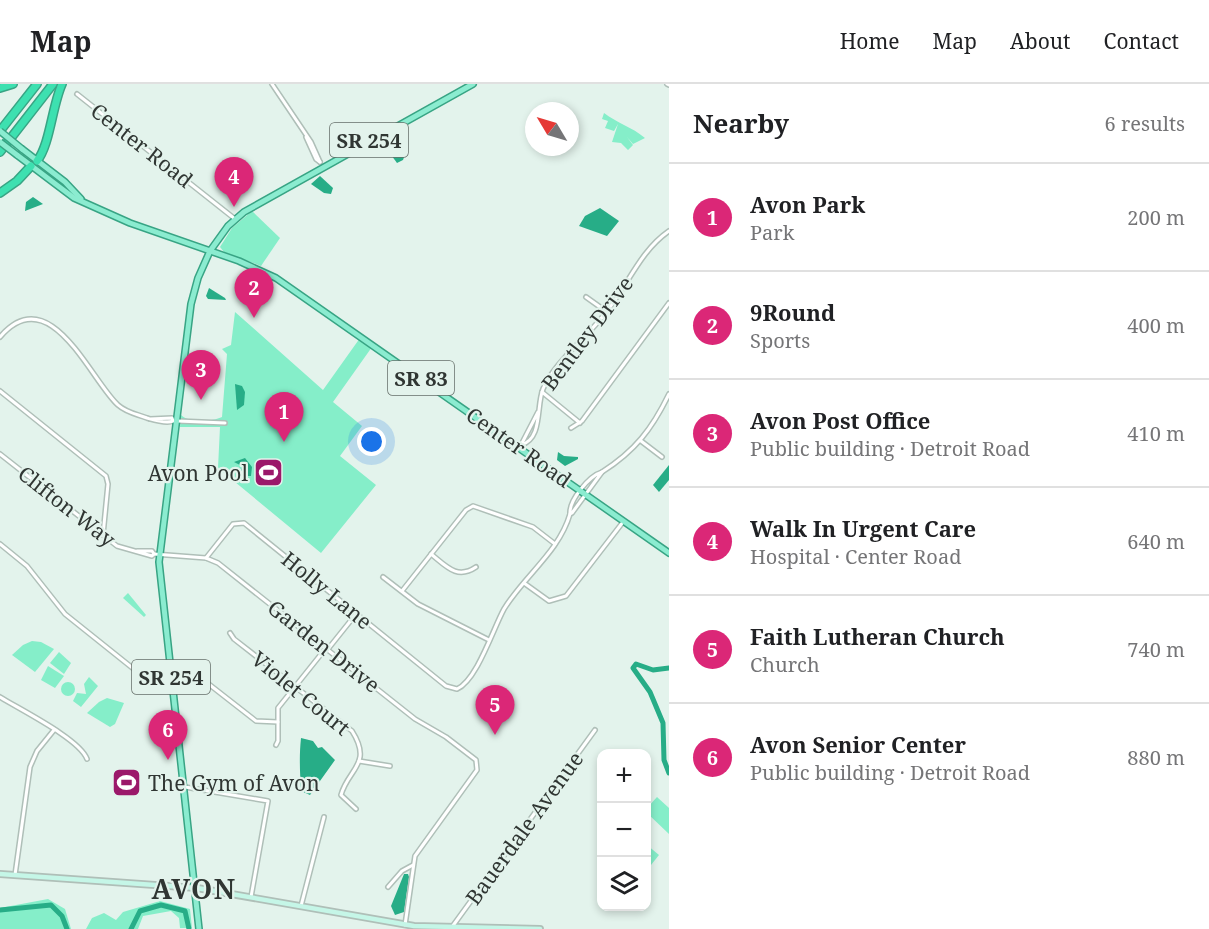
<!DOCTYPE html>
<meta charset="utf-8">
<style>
:root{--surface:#fff;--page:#f2f2f2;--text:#202124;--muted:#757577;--line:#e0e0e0;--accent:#db2777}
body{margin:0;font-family:"Noto Serif",serif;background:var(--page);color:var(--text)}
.controls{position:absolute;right:18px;bottom:18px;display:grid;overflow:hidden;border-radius:12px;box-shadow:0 3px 9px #0003}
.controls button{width:54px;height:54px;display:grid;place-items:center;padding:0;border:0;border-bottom:2px solid var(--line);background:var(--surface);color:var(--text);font:30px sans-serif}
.compass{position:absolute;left:525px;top:18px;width:54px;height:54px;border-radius:50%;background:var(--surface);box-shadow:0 3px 9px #0003;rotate:308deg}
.you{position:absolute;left:372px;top:358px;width:21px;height:21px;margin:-15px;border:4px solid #fff;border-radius:50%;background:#1a73e8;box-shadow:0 0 0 9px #1a73e833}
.badge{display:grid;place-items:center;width:39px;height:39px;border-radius:50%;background:var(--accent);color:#fff;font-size:20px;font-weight:700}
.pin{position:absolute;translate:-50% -50px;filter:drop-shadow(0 2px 3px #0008)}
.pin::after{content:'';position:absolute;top:32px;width:21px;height:18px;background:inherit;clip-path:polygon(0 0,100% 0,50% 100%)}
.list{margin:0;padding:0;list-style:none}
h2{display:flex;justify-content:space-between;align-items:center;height:78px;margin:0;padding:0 24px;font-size:26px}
h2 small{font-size:20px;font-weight:400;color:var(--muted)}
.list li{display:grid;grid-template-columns:39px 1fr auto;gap:18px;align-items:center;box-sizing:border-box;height:108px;padding:0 24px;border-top:2px solid var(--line)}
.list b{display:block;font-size:22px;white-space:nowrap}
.list p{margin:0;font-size:20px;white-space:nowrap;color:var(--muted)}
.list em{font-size:20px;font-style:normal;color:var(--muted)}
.icon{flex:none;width:33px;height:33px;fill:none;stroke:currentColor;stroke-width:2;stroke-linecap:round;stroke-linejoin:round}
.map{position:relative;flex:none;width:669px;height:845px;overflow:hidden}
header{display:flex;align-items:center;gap:36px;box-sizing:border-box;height:84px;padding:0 30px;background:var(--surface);border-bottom:2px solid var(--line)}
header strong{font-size:28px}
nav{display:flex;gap:33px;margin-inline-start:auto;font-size:21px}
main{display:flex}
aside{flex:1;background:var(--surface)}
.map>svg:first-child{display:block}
.green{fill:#85eec9}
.water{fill:#27ad87}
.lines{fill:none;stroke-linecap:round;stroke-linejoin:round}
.river{stroke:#27ad87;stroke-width:5}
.street-casing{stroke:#afbfb8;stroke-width:6}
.secondary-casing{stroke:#afbfb8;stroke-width:8}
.primary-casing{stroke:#38a484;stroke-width:8}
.highway-casing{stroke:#38a484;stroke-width:10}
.street{stroke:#fff;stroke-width:3}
.secondary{stroke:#c5f6e7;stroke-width:4.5}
.primary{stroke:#8becd0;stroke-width:5}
.highway{stroke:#3de0b0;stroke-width:7}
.primary-bridge-casing{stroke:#38a484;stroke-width:8;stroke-linecap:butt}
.primary-bridge{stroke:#8becd0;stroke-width:5}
.labels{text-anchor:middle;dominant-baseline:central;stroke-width:4.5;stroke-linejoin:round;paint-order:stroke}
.shield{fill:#e3f3ec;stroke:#666f6a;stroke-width:1.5}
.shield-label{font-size:20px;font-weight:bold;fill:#303633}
.street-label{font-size:21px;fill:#303633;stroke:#e3f3ec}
.poi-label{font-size:21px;fill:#303633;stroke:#e3f3ec;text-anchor:end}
.district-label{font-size:27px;font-weight:bold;letter-spacing:1.5px;fill:#303633;stroke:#e3f3ec}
</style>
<header>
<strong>Map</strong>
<nav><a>Home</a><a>Map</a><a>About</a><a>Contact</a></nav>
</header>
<main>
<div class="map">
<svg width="669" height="845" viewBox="0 0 669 845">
<rect width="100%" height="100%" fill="#e3f3ec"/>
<!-- green -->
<g class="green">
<path d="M 604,29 C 617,39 632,43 645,54 L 633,60 L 627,53 L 633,61 L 628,66 L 621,59 L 612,58 L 618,40 L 614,47 L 605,44 L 608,37 L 602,35 Z"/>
<polygon points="252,127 280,154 261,182 224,168 220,163 232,144"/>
<path d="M 235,228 L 323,306 L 360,254 L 372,263 L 333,318 L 362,342 L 340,372 L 376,401 L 321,469 L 218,384 L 220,343 L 180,343 L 181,331 C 189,339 212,338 222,333 L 227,270 L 222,265 L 231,261 Z"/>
<polygon points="128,509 146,531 144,533 123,514"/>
<polygon points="32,557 41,558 54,565 35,588 12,571 23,561"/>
<polygon points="59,568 71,579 64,590 50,579"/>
<polygon points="48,582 64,592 55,604 41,596"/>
<polygon points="89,593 98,602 81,623 73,617 77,609 86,610 84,600"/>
<circle cx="68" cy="605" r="7"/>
<polygon points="107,614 124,619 115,640 110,643 87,629 99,618"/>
<polygon points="657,713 669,724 669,750 647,729 647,724"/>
<polygon points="647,761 659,771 647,786"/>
<polygon points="48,815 65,825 71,845 0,845 0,824"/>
<polygon points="160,817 190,825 192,844 180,844 179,834 171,827 143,832 138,845 86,845 92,834 104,829 116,836 123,828"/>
</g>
<!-- water -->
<g class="water">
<polygon points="396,57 403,61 406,68 403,76 397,79 386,64 388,58"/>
<polygon points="320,92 333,104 331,110 324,109 311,100"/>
<polygon points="33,113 43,120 25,127 26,118"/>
<polygon points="600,124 619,137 607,152 579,142 585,132"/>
<polygon points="209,204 225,214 226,216 208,215 206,212"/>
<polygon points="235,300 242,302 245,308 244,321 237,326"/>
<polygon points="558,368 564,372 578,373 578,375 565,382 557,376"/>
<polygon points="245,374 252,383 243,382 252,383 251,392 247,392 247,387 241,387 242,382 234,378"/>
<polygon points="265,378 275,379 273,401 263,399"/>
<polygon points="669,381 669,396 659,408 653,401"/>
<path d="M 301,654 L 313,657 L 318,664 L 322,663 L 335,676 L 310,711 L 301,707 C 300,688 299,673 301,654 Z"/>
<polygon points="404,790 408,790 409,793 404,828 395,831 391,822"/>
</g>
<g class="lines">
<!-- river -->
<g class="river">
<polyline points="669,584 653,586 636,580 633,584 650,608 663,639 664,676 669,689"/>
<polyline points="0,826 51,821 62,832 67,845"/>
<polyline points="131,845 140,827 161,821 185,827 189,845"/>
</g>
<defs>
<g id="street">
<polyline points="272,0 311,58 320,78"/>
<polyline points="667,0 669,1"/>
<polyline points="77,10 235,135"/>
<polyline points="306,53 316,75 320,78"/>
<polyline points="586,213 607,228"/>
<path d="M 0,253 C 50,194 91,297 118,321 C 127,329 137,330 147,334 C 154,336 166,340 173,337 L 172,334 L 150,335"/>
<polyline points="0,307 106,392 108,400 103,451"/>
<polyline points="542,308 580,339"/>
<path d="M 538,328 L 521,361 C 543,355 536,322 543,305 C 554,278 589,252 607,227 C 628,201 640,167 669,147"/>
<polyline points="178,337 225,339"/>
<polyline points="571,344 582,337 669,219"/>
<polyline points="641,357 662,373"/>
<polyline points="0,370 117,462 152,472 154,470 152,467 137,467"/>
<path d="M 602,388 L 572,429 L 570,430 C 569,416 589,392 602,388 Z"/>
<path d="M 602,388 C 635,367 652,345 669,310"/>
<polyline points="0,460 27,482 65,530 160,606 173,608"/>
<polyline points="154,470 206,474 218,479 415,635 446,653 476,676 477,686 415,772 405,841"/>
<path d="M 431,470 C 446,482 457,496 476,483"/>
<path d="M 206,474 L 233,440 L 244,439 L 446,602 L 457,605 C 477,596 493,545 504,525 C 524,492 559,468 570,430"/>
<polyline points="383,493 418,520 489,556"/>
<polyline points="524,499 549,517 566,512 623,438"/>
<polyline points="402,507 466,426 473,422 533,443 555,460"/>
<path d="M 230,549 L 234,555 L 352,647 C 373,680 348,685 341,711 L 356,725"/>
<polyline points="328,565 356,530"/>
<polyline points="172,587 192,587 256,637 278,638"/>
<path d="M 0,613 C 19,625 80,655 87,675"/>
<polyline points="276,661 278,657 278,624 326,564"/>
<polyline points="359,677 390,682"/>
<polyline points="185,703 268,717 251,813"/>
<polyline points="15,791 30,683 37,667 54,646"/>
<polyline points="388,803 402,787 413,781"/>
<polyline points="301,822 324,733"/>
<polyline points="452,843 595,646"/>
</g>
<polyline id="secondary" points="0,790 197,804 414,842 540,845"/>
<g id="primary">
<polyline points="22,65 65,98 81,115"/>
<polyline points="17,71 74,114 130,139 239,177 276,194 669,469"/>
<polyline points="199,845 159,478 191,220 198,194 210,167 228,142 244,128 473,0"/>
</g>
<g id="highway">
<polyline points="0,4 13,0"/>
<polyline points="0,47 37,0"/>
<polyline points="0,68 53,0"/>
<path d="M 37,77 C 50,61 52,22 62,0"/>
<polyline points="0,109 17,97 31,82"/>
</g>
</defs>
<!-- street casing -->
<use href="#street" class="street-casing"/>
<!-- secondary casing -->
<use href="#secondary" class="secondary-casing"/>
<!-- primary casing -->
<use href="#primary" class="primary-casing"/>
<!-- highway casing -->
<use href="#highway" class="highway-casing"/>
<!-- street -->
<use href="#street" class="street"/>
<!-- secondary -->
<use href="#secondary" class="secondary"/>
<!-- primary -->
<use href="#primary" class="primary"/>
<!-- highway -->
<use href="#highway" class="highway"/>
<defs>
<g id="primary-bridge">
<polyline points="0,47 22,65"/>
<polyline points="0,58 17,71"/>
</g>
</defs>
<!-- primary-bridge casing -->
<use href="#primary-bridge" class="primary-bridge-casing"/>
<!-- primary-bridge -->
<use href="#primary-bridge" class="primary-bridge"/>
</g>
<!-- icons -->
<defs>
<symbol id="stadium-square" viewBox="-11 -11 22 22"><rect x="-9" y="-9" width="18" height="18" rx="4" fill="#9b186a" stroke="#e3f3ec"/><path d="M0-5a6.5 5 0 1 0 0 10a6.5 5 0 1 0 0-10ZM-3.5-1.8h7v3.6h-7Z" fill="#fff"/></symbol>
</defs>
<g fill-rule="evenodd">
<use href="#stadium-square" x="252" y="372" width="33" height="33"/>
<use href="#stadium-square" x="110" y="682" width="33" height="33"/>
</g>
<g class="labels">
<!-- shield labels -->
<g class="shield">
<rect x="330" y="39" width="78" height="34" rx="4.5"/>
<rect x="388" y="277" width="66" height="34" rx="4.5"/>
<rect x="132" y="576" width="78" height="34" rx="4.5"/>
</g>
<g class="shield-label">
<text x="369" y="56">SR 254</text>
<text x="421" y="294">SR 83</text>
<text x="171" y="593">SR 254</text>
</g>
<!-- street labels -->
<g class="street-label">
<text transform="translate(142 61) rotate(38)">Center Road</text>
<text transform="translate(587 249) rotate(-53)">Bentley Drive</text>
<text transform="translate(519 363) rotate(35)">Center Road</text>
<text transform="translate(67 422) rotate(38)">Clifton Way</text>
<text transform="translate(327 506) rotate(39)">Holly Lane</text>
<text transform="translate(324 562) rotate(38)">Garden Drive</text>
<text transform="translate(301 609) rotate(39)">Violet Court</text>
<text transform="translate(524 744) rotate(-54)">Bauerdale Avenue</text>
</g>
<!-- poi labels -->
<g class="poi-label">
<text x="248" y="389">Avon Pool</text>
<text x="148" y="699" text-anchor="start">The Gym of Avon</text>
</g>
<!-- district labels -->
<g class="district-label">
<text x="194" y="804">AVON</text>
</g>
</g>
</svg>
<div class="controls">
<button>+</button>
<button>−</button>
<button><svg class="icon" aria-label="layers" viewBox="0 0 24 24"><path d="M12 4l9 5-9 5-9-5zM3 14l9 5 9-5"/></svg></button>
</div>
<svg class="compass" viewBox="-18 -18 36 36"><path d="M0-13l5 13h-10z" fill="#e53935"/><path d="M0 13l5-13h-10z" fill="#757577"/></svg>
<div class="you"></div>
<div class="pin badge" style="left:284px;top:358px">1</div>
<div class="pin badge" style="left:254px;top:234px">2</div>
<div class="pin badge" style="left:201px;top:316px">3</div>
<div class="pin badge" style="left:234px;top:123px">4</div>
<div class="pin badge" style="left:495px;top:651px">5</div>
<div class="pin badge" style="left:168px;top:676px">6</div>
</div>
<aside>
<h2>Nearby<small>6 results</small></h2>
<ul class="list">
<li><span class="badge">1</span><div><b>Avon Park</b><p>Park</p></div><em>200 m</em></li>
<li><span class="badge">2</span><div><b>9Round</b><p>Sports</p></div><em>400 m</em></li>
<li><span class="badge">3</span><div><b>Avon Post Office</b><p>Public building · Detroit Road</p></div><em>410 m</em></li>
<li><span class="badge">4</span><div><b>Walk In Urgent Care</b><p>Hospital · Center Road</p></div><em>640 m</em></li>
<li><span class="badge">5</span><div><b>Faith Lutheran Church</b><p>Church</p></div><em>740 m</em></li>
<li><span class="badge">6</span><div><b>Avon Senior Center</b><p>Public building · Detroit Road</p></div><em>880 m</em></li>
</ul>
</aside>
</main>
